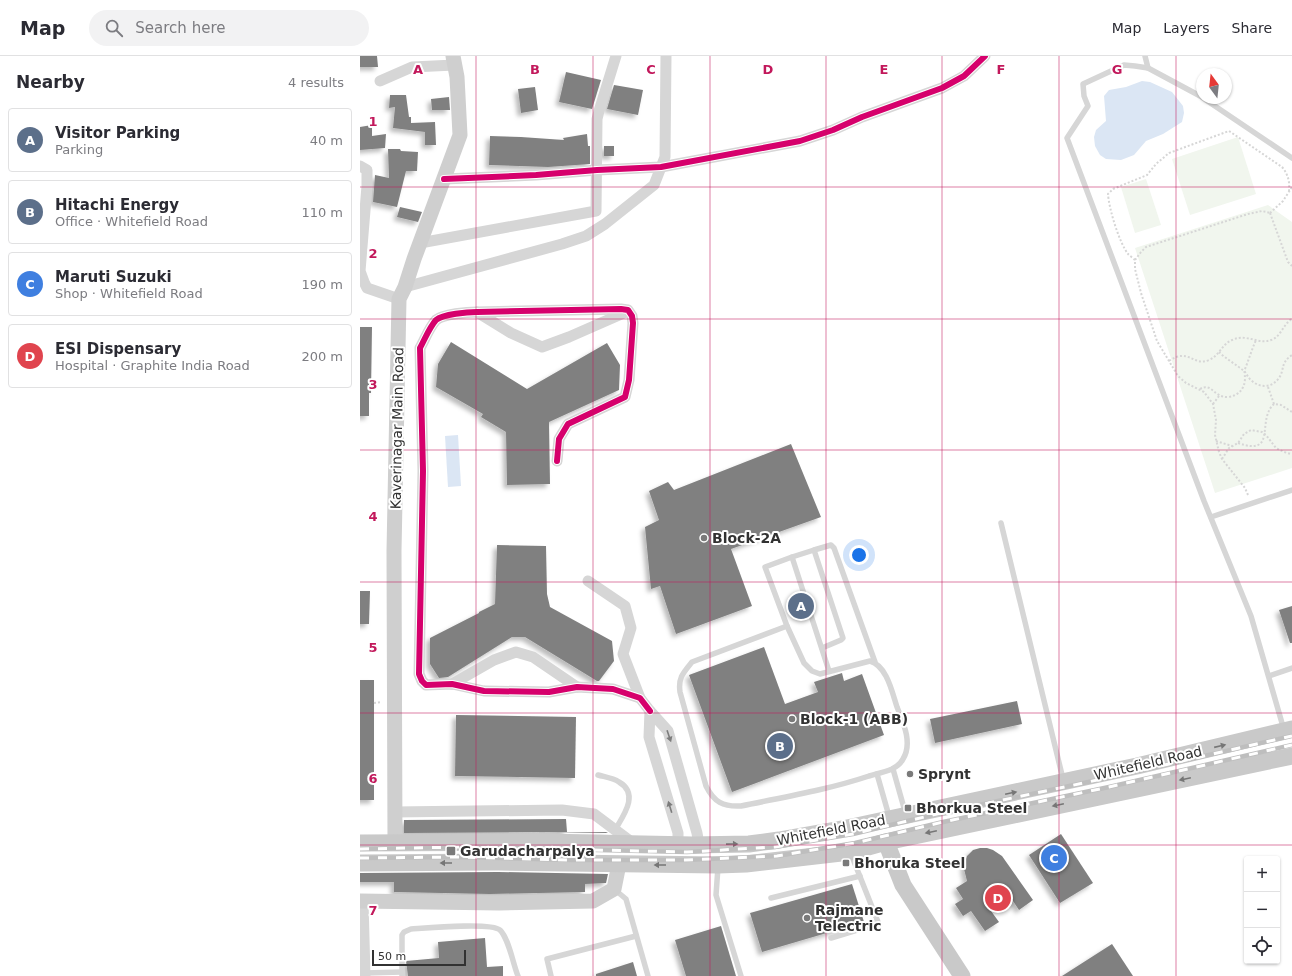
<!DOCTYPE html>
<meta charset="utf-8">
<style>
:root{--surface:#fff;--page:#f2f2f3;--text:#2b2b33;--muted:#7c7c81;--line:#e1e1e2;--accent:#0f766e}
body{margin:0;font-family:"DejaVu Sans",sans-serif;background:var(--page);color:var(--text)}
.controls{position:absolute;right:12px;bottom:12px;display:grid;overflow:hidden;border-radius:4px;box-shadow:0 1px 3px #0004}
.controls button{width:36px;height:36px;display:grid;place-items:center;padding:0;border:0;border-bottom:1px solid var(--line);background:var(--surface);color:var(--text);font:20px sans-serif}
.compass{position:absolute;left:836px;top:12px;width:36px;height:36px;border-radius:50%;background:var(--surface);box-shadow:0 1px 3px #0004;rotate:345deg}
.scale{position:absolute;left:12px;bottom:10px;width:94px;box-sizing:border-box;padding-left:4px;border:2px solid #323232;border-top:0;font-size:11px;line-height:14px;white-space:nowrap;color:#323232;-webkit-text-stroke:3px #fff;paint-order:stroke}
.you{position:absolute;left:499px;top:499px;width:14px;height:14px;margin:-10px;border:3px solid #fff;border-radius:50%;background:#1a73e8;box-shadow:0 0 0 6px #1a73e833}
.badge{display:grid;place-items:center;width:26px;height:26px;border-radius:50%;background:var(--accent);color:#fff;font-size:13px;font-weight:700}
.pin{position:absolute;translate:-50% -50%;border:2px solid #fff;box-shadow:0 1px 4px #0006}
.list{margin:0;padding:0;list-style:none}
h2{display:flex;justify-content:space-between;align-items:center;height:52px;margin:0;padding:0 16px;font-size:17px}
h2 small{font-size:13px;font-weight:400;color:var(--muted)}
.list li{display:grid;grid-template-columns:26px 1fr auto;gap:12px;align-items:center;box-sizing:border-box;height:64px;margin:0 8px 8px;padding:0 8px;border:1px solid var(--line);border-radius:4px}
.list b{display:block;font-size:15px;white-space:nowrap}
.list p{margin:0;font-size:13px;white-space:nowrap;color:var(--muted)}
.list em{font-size:13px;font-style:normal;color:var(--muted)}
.icon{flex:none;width:22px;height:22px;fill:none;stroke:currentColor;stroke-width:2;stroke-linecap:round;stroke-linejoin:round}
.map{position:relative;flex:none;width:932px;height:920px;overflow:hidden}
header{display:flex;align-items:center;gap:24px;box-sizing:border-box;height:56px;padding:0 20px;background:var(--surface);border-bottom:1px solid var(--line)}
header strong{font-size:19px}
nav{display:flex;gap:22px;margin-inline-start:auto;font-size:14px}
.search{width:280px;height:36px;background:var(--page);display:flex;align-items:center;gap:10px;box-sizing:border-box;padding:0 14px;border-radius:22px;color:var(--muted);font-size:15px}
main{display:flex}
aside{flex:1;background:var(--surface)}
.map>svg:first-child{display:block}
.green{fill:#f1f6ee}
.water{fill:#dbe6f4}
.building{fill:#808080;filter:url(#shadow)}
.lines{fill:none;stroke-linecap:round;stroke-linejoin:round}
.path{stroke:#d6d6d6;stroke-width:2;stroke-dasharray:2 2;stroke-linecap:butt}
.lane{stroke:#d6d6d6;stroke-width:5.5}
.street{stroke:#d6d6d6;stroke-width:11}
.secondary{stroke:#cfcfcf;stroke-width:15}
.primary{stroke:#c9c9c9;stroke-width:17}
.rail-casing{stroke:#bebebe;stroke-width:4.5}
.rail{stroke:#fff;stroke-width:3;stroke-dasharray:9;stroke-linecap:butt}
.cycleway-casing{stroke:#fff;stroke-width:8}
.cycleway{stroke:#d6006c;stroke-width:6}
.oneway{fill:#7c7c7c}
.oneway2{fill:#767676}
.grid{fill:none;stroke:#c2185b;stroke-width:1;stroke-opacity:0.55}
.poi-dot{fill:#7a7a7a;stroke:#fff;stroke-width:1.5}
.labels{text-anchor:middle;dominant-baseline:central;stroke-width:4;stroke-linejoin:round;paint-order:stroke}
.street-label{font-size:14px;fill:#323232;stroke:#fff}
.poi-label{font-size:14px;font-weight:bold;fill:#323232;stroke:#fff;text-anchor:start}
.grid-label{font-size:13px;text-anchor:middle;font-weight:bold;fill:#c2185b;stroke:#fff;stroke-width:4;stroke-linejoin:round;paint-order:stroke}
</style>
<header>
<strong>Map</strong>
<div class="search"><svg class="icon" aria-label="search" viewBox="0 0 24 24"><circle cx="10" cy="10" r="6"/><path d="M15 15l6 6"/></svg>Search here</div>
<nav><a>Map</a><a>Layers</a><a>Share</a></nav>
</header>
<main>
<aside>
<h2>Nearby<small>4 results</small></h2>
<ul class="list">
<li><span class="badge" style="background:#5c6f8a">A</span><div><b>Visitor Parking</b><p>Parking</p></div><em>40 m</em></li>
<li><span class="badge" style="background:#5c6f8a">B</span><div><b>Hitachi Energy</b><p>Office · Whitefield Road</p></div><em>110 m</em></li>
<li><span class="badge" style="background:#3f7fe0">C</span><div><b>Maruti Suzuki</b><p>Shop · Whitefield Road</p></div><em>190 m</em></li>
<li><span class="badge" style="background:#e0444e">D</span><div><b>ESI Dispensary</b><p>Hospital · Graphite India Road</p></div><em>200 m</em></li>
</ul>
</aside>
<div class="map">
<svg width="932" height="920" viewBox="0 0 932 920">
<defs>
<filter id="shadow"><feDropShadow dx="-3.5" dy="3.5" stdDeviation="2" flood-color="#0004"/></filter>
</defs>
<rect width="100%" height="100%" fill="#fff"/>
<!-- green -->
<g class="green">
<polygon points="878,81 896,138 830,159 812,103"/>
<polygon points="786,123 801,169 775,177 761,131"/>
<polygon points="908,149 932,166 932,412 855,437 775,192"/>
</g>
<!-- water -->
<g class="water">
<polygon points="782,25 790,26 812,36 823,50 824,57 822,66 803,78 786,85 774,99 761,104 746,103 740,99 735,90 734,81 736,74 746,65 744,40 749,34 766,31"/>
<polygon points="98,379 101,430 88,431 85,380"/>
</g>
<!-- building -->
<g class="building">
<polygon points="0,0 17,0 18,11 0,11"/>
<polygon points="206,16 241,24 232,53 199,46"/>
<polygon points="254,29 283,34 278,59 247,53"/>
<polygon points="175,31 178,54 161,57 158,33"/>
<polygon points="30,39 46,39 49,61 51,61 51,67 75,66 76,89 65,89 65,76 33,72 35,51 29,52"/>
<polygon points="89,41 90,54 72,54 71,43"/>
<polygon points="12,69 12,80 26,78 25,92 0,94 0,71"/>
<polygon points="227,78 228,90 230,90 230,108 188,111 129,109 130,80 161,81 204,84 203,82"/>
<rect x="244" y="90" width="10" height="10"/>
<polygon points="28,93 40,93 41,95 58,96 57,115 46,115 37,151 13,146 15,119 29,122"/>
<polygon points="40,151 62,156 58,166 37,161"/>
<polygon points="0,271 12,271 11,337 9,337 9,360 0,360"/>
<polygon points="91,286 167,333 247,287 260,309 259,334 189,366 190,428 147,429 146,376 121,361 123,358 76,331 78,308"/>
<polygon points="431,388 461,461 371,493 392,550 316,578 300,530 291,533 285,471 299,464 289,435 308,426 314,434"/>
<polygon points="137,489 186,490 187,538 190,551 252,585 254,605 239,625 237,625 165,581 152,581 88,621 79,622 70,608 70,582 119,557 119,556 135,548"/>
<polygon points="0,535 10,535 9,568 0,568"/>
<polygon points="932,550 932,587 930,587 919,554"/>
<polygon points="404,591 425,648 458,636 454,626 482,617 484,625 502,618 524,679 372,736 329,619"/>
<rect x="0" y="624" width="14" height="120"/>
<polygon points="657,645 662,668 575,687 570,663"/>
<polygon points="96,659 216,661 215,722 95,720"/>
<polygon points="206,763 207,776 246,776 248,777 183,776 44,777 44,764"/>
<polygon points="701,778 733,827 700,847 669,799"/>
<polygon points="620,792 627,792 633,794 642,800 673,844 659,854 651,842 631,855 639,866 625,875 611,855 603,860 595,848 603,843 596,832 607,825 604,813 605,806 607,800 613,794"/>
<polygon points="138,816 248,818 246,827 225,828 225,836 130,838 34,836 34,826 0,826 0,817"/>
<polygon points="492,828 504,866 402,896 390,857"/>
<polygon points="361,870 376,920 326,920 315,884"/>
<polygon points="125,882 127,911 143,910 143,920 48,920 46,905 79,902 78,886"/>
<polygon points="752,888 773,920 702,920"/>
<polygon points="273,906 277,920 236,920 236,918"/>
</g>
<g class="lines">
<!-- path -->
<g class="path">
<polyline points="910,157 928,206 932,210"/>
<polyline points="910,157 923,145 932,131"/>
<path d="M 775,204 C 773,202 770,200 768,198 C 759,186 749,153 748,138 L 753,133 L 787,119 L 796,108 L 809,97 L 869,75 L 922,111 C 928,118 930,126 929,135"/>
<path d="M 859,296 C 866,303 877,309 884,315 C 887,318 888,322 892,325 C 900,332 912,332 919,322 C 925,313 920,307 932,299"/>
<path d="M 809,305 C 829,291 833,311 849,304 C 859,300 862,288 872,284 C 887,277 898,289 911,284 C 921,281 923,268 932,263"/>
<polyline points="908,331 914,348"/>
<path d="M 840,333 C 852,326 854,342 868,341 C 878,340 885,333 885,322 C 885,319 884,316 885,313 C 889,303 892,293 896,284"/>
<polyline points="853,348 859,340"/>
<polyline points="856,385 872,390"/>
<path d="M 878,387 C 918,401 896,364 914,348 L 921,349 L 932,356"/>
<polyline points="862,403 869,392 878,387 884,378 891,374 902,376 906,379 916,392 924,396 931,398"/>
<polyline points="888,439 885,432 862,403 859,396 855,379 856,364 853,348 844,336 826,327 818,320 797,285 781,237 775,213 775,204 781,196 786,191 888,158 902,155 910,157"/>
<polyline points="14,647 21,646"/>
</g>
<!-- lane -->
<g class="lane">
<polyline points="785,0 788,12"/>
<polyline points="842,41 788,12 775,10 764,9 723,28 724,40 728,50 707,82 844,445 891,560 924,674"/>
<polyline points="843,42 932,102"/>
<polyline points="851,461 932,434"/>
<polyline points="641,467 703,723"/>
<polyline points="432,501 454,494"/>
<path d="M 427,570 L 444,607 L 452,615 L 460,618 L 510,605 C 527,610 532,636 537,651 C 543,666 553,687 543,703 C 541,707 536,711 532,713 C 525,716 516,718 509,720 C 467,734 424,741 381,750 C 363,751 354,746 346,730 L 320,636 C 318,622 323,617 332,606 Z"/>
<polyline points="427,570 405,511 432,501 469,615"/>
<polyline points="462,592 481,584 483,582 454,494 471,489 474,492 515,606"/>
<polyline points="909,620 932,612"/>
<polyline points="533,713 546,759"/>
<polyline points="517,718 529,760"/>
<path d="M 238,719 C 245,721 253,722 259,726 C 280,738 263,760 255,774"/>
<polyline points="358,811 356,839 381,920"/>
<polyline points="254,833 266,843 288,920"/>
<polyline points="411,842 500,820"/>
<polyline points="471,882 517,868 518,866 491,798"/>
<polyline points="5,917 42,916"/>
<path d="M 42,920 L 42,879 L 44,876 L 51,873 C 66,872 131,866 140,874 C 149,883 153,908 158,920"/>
<polyline points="191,920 187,903 276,880"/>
</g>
<!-- street -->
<g class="street">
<polyline points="20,25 52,11 95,9"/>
<polyline points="0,110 7,114 7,130 0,215 4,226 7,232 39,243"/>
<polyline points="84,123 176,119 237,114 301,111 440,85 473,74 502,61 582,32 604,20 625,0"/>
<polyline points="60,187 236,155 237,63 239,55 256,0"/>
<polyline points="45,231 202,188 226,180 245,168 294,129 305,101 306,0"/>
<polyline points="117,256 151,277 182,291 209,281 266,256"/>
<path d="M 197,405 L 199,383 L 208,368 L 265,341 L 269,324 L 273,267 L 272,260 L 268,254 L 261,253 L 117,256 C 108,256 83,258 76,264 C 69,272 65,283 60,292 L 63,415 L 59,618 L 62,625 L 66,629 L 92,628 L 124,635 L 189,636 L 217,631 L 253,633 L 280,642 L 290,655"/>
<polyline points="228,525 265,550 271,572 263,598 280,642"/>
<polyline points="92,628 134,604 156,596 173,601 217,631"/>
<polyline points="35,756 202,754 234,758 274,788"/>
<polyline points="318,789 318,777 289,681 290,655 308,675 337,777 339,789"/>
<polyline points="3,845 5,920"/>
</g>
<!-- secondary -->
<g class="secondary">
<polyline points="35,787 34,495 39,243 45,231 54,203 100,79 97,21 93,0"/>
<polyline points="0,845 139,847 233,845 254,833 259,808"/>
</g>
<!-- primary -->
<g class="primary">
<polyline points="526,786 543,829 602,920"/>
<polyline points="0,787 183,786 333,789 389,788 419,784 487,772 777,710 932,673"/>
<polyline points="0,807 138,806 358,809 386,808 490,796 526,786 932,700"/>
</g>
<defs>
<g id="rail">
<polyline points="0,793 100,791 327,796 415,791 493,778 581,757 747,722 932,680"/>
<polyline points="0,802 100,801 211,804 326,804 417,800 495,787 583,766 749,731 932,689"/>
</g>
</defs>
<!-- rail casing -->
<use href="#rail" class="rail-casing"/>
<!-- rail -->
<use href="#rail" class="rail"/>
<defs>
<g id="cycleway">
<polyline points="84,123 176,119 237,114 301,111 440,85 473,74 502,61 582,32 604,20 625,0"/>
<path d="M 197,405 L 199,383 L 208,368 L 265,341 L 269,324 L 273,267 L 272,260 L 268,254 L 261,253 L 117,256 C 108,256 83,258 76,264 C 69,272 65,283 60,292 L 63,415 L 59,618 L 62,625 L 66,629 L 92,628 L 124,635 L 189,636 L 217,631 L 253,633 L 280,642 L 290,655"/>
</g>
</defs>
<!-- cycleway casing -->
<use href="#cycleway" class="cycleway-casing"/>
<!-- cycleway -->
<use href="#cycleway" class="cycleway"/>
</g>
<!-- one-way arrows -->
<defs><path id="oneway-solid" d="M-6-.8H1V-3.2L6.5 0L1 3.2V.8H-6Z"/></defs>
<g class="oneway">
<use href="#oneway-solid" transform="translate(309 680) rotate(71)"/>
<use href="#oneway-solid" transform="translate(310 751) rotate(-107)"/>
</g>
<g class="oneway2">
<use href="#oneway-solid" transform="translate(860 690) rotate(-13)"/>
<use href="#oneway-solid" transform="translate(825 723) rotate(168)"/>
<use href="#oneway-solid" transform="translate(651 737) rotate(-12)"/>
<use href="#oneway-solid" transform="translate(698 749) rotate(168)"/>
<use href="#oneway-solid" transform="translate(571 776) rotate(168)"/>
<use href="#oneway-solid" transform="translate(372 788) rotate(-1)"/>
<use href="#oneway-solid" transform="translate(86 807) rotate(180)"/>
<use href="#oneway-solid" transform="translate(300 809) rotate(-180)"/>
</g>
<!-- grid -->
<path class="grid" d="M 116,0 L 116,920M 233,0 L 233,920M 350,0 L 350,920M 466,0 L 466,920M 582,0 L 582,920M 699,0 L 699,920M 816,0 L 816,920M 0,131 L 932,131M 0,263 L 932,263M 0,394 L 932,394M 0,526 L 932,526M 0,657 L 932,657M 0,789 L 932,789"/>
<!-- markers -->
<g class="poi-dot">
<circle cx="344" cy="482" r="4"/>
<circle cx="432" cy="663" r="4"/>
<circle cx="550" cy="718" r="4"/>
<rect x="544" y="748" width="8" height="8" rx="2"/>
<rect x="86" y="790" width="10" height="10" rx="2"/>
<rect x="482" y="803" width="8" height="8" rx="2"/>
<circle cx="447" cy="862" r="4"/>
</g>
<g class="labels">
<!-- street labels -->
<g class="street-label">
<text transform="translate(37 372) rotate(-89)">Kaverinagar Main Road</text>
<text transform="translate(788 707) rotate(-13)">Whitefield Road</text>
<text transform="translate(471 774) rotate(-11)">Whitefield Road</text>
</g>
<!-- poi labels -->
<g class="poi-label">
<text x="352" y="482">Block-2A</text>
<text x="440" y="663">Block-1 (ABB)</text>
<text x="558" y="718">Sprynt</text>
<text x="556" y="752">Bhorkua Steel</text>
<text x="100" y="795">Garudacharpalya</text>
<text x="494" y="807">Bhoruka Steel</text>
<text x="455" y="854">Rajmane<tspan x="455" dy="16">Telectric</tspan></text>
</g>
</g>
<g class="grid-label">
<text x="58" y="18">A</text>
<text x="175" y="18">B</text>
<text x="291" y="18">C</text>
<text x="408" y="18">D</text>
<text x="524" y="18">E</text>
<text x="641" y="18">F</text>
<text x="757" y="18">G</text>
<text x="13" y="70">1</text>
<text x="13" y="202">2</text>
<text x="13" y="333">3</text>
<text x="13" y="465">4</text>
<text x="13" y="596">5</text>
<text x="13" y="727">6</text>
<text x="13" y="859">7</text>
</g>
</svg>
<div class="controls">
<button>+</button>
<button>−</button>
<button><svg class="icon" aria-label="locate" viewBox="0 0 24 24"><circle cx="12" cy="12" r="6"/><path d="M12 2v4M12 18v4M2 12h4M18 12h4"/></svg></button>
</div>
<svg class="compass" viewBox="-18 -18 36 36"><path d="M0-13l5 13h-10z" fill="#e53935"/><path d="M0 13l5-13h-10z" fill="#7c7c81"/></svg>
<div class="scale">50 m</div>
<div class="you"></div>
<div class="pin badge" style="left:441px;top:550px;background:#5c6f8a">A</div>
<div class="pin badge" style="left:420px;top:690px;background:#5c6f8a">B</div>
<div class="pin badge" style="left:694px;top:802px;background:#3f7fe0">C</div>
<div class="pin badge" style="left:638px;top:842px;background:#e0444e">D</div>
</div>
</main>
